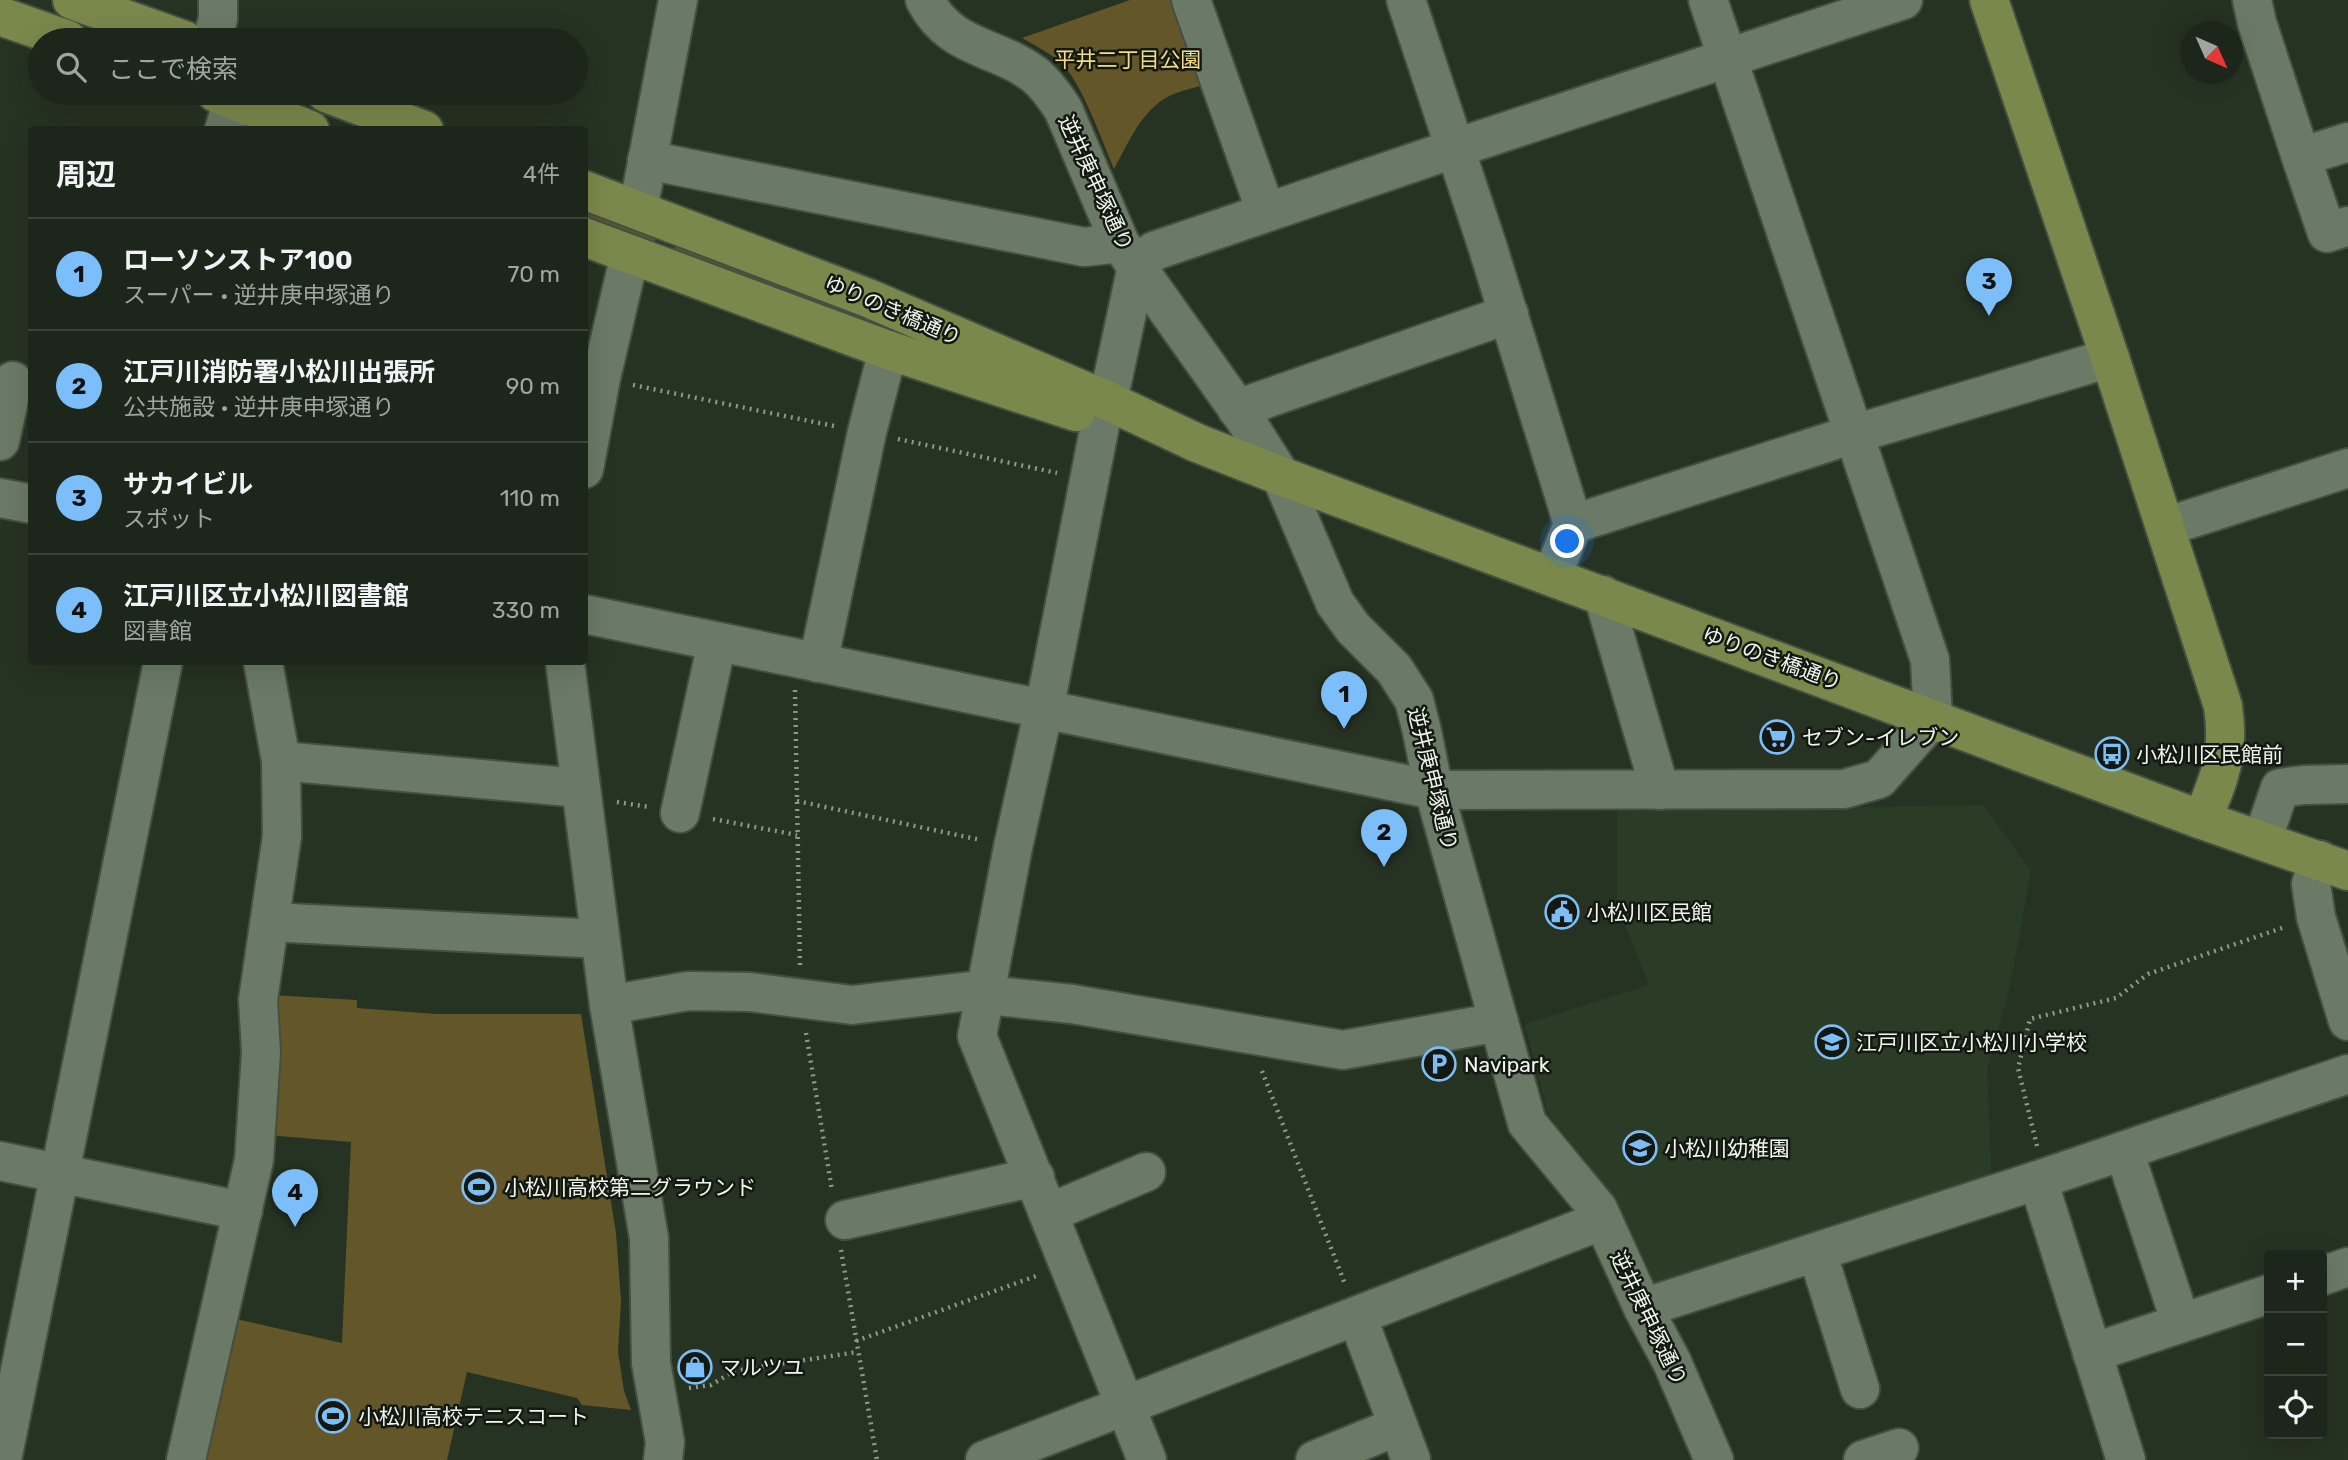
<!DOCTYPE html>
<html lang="ja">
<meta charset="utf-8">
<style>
:root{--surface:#1c261a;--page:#252e23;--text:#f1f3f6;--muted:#a0a5a2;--line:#3a4339;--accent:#7cbef9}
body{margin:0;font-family:Rubik,"Noto Sans JP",sans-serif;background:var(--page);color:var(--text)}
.controls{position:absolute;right:21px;bottom:21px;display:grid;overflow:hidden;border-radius:7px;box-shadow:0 7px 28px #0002}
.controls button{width:63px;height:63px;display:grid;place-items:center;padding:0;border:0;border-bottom:2px solid var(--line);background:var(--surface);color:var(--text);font:35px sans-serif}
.compass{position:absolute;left:2180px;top:21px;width:63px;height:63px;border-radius:50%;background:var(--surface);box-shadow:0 7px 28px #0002;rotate:135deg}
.you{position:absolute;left:1568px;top:542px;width:24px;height:24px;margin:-18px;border:5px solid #fff;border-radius:50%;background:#1a73e8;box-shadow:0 0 0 10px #1a73e833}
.badge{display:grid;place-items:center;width:46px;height:46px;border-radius:50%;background:var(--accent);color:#111;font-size:23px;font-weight:700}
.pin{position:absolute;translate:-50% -58px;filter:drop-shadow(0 2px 4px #0008)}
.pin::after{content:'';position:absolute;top:37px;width:24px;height:21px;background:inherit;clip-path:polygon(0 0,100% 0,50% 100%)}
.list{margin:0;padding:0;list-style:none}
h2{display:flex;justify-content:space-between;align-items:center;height:91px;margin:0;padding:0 28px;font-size:30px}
h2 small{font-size:23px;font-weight:400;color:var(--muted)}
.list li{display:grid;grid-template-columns:46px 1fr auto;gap:21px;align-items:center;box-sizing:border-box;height:112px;padding:0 28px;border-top:2px solid var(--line)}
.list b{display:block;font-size:26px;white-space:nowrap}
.list p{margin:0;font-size:23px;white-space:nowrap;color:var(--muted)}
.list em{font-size:23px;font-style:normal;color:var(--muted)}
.icon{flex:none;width:38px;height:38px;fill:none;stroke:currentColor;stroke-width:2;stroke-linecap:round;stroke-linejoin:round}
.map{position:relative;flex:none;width:2348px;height:1460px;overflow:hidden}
.search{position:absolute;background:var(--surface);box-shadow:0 7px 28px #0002;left:28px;top:28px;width:560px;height:77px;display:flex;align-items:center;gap:18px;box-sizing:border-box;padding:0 24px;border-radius:38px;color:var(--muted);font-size:26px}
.panel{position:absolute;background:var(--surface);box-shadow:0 7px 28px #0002;left:28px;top:126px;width:560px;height:539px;border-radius:7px}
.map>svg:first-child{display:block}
.built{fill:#2b3c26}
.green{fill:#635729}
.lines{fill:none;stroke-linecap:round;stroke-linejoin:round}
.minor-casing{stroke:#454f41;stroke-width:42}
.major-casing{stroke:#454f41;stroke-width:42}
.path{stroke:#8e988b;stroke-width:4.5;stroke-dasharray:2 5;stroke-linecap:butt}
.minor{stroke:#6b7a67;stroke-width:38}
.major{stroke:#7b884b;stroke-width:38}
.labels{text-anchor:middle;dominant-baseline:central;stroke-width:5;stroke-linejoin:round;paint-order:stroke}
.park-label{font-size:21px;fill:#f3dc84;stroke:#131811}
.street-label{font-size:21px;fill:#eff7ed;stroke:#131811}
.poi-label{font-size:21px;fill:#eff7ed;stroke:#131811;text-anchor:start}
</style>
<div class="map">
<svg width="2348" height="1460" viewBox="0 0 2348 1460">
<rect width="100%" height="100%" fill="#263222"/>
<!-- built -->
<polygon class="built" points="1983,805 2031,871 2009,991 1987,1069 1992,1182 1658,1290 1618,1201 1548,1114 1525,1024 1649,985 1617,904 1617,811"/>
<!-- green -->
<g class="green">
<path d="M 1130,0 L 1181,0 L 1211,83 C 1198,87 1182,90 1169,96 C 1141,111 1129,142 1114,169 C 1103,143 1082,84 1063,65 C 1052,54 1036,46 1022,38 Z"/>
<polygon points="584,205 658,231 652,249 585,223"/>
<polygon points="678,238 989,367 671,257"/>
<polygon points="271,995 357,1000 357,1008 436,1014 581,1014 616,1233 621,1301 618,1352 624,1391 631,1410 582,1405 577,1398 467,1372 447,1460 200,1460 227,1317 342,1343 351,1142 267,1135"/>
</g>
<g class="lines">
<defs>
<g id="minor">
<path d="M 925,0 C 951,50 996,45 1035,75 C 1046,84 1055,97 1063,109 L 1120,243 L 1244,418 L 1281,476 L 1335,603 L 1353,628 L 1394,669 L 1414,700 L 1421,727 L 1434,790 L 1527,1123 L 1598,1209 L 1643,1308 L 1672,1362 L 1714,1460"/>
<polyline points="1191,0 1266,212"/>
<polyline points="1406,0 1487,245 1573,524 1552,576"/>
<polyline points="2252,0 2257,23 2301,157"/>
<polyline points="212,40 218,19 218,0"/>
<polyline points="224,130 233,99"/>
<polyline points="2348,142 2301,157 2327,233 2348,226"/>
<polyline points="647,160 1084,247 1120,243"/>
<polyline points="638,210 678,0"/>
<polyline points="1108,401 1137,266 1154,251 1456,148 1903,0"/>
<polyline points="1237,409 1509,314"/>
<polyline points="1101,420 1047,695 1013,847 977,1036 1147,1460"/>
<polyline points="0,441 13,381"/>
<polyline points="584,469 601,378 630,254"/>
<polyline points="0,498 32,504"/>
<polyline points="1573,524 1854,434 2110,358"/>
<polyline points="2165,527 2348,468"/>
<polyline points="1603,595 1660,790"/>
<polyline points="584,614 1434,790 1844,789 1879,779 1933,718 1930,660 1708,0"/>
<polyline points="565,662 609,1005 649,1238 651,1363 665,1442 663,1460"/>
<polyline points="818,663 867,432 888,350"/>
<polyline points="281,761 580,788"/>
<polyline points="680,813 717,642"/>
<polyline points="2262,841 2280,788 2303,785 2348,784"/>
<polyline points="2320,860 2311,884 2316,917 2348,1021"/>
<polyline points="270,922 600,939"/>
<polyline points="609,1005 688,991 750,992 852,1005 979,990 997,996 1072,1004 1343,1050 1499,1022"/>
<polyline points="2124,1151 2181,1323"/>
<polyline points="0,1161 243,1211"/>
<polyline points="2038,1180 2126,1460"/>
<polyline points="1049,1213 1146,1172"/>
<polyline points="845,1220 1035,1177"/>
<polyline points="1817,1252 1860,1389"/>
<polyline points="2322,1276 2348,1267"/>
<polyline points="1643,1308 2038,1180 2348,1074"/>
<polyline points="1357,1316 1411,1460"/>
<polyline points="2092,1353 2269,1294"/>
<polyline points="2,1460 163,662"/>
<polyline points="186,1460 254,1160 261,1052 258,1000 282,836 281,761 263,662"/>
<polyline points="985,1460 1603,1220"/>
<polyline points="1315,1460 1398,1426"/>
<polyline points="1863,1460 1899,1448"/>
</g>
<g id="major">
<polyline points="72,0 184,40"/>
<path d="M 1989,0 L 2110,358 L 2223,706 C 2230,754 2220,777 2202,820"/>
<polyline points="0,16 68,40"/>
<polyline points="216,93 310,130"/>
<polyline points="326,93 424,130"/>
<polyline points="584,190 868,298 1108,401 1197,443 1281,476 2202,820 2348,871"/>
<polyline points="584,237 888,350 1076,412"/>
</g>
</defs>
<!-- minor casing -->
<use href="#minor" class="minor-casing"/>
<!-- major casing -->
<use href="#major" class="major-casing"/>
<!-- path -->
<g class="path">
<polyline points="633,385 834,426"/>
<polyline points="898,439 1057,473"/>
<polyline points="795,690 800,965"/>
<polyline points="797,801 981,840"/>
<polyline points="617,802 649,807"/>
<polyline points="713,819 797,835"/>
<polyline points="806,1033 832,1190"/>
<polyline points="1262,1071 1345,1284"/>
<polyline points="2037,1146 2018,1068 2030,1019 2116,998 2148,974 2285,927"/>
<polyline points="841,1250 877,1460"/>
<polyline points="856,1341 1039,1275"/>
<polyline points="689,1388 711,1385 734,1371 857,1352"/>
</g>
<!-- minor -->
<use href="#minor" class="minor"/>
<!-- major -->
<use href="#major" class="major"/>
</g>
<!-- icons -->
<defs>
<symbol id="supermarket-ring" viewBox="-11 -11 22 22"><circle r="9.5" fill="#131811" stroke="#7cbef9" stroke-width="1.5"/><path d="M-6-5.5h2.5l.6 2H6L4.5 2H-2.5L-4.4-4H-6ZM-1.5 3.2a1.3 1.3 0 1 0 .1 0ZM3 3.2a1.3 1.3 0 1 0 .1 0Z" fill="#7cbef9"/></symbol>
<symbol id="bus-ring" viewBox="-11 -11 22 22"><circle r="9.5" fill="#131811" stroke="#7cbef9" stroke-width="1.5"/><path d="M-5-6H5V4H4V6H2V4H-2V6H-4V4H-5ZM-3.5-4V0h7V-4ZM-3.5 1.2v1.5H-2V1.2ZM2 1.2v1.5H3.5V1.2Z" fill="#7cbef9"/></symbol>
<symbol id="civic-ring" viewBox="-11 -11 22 22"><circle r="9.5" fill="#131811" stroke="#7cbef9" stroke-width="1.5"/><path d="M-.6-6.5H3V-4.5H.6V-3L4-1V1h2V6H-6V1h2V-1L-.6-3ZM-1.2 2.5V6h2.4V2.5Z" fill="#7cbef9"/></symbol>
<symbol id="school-ring" viewBox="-11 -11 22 22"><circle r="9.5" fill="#131811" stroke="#7cbef9" stroke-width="1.5"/><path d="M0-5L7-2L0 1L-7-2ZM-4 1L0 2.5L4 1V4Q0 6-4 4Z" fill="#7cbef9"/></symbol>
<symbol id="parking-ring" viewBox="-11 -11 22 22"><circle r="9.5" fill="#131811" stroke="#7cbef9" stroke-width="1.5"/><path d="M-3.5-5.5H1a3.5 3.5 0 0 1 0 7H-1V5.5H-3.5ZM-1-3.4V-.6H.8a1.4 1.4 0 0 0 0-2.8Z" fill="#7cbef9"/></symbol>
<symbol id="stadium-ring" viewBox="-11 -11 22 22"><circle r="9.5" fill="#131811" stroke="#7cbef9" stroke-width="1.5"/><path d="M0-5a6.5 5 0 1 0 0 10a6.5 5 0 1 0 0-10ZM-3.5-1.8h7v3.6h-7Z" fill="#7cbef9"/></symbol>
<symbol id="shop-ring" viewBox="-11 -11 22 22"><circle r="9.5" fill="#131811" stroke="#7cbef9" stroke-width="1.5"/><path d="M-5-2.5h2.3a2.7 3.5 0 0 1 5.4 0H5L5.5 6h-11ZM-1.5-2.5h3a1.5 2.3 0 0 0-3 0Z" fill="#7cbef9"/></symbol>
</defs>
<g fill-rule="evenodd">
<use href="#supermarket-ring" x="1758" y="718" width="38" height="38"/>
<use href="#bus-ring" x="2093" y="735" width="38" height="38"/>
<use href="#civic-ring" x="1543" y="893" width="38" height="38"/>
<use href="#school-ring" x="1813" y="1023" width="38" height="38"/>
<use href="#parking-ring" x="1420" y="1045" width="38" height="38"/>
<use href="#school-ring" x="1621" y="1129" width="38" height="38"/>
<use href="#stadium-ring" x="460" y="1168" width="38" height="38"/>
<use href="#shop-ring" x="676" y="1348" width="38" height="38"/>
<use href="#stadium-ring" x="314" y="1397" width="38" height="38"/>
</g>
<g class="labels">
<!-- park labels -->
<g class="park-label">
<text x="1128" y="59">平井二丁目公園</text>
</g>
<!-- street labels -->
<g class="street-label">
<text transform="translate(1096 183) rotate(65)">逆井庚申塚通り</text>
<text transform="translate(893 310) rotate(23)">ゆりのき橋通り</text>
<text transform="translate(1772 658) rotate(20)">ゆりのき橋通り</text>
<text transform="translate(1433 779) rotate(76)">逆井庚申塚通り</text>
<text transform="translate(1649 1318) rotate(64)">逆井庚申塚通り</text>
</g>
<!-- poi labels -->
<g class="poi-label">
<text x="1802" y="737">セブン-イレブン</text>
<text x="2136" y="754">小松川区民館前</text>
<text x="1586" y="912">小松川区民館</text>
<text x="1856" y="1042">江戸川区立小松川小学校</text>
<text x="1464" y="1064">Navipark</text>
<text x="1664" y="1148">小松川幼稚園</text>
<text x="504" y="1187">小松川高校第二グラウンド</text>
<text x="720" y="1367">マルツユ</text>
<text x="358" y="1416">小松川高校テニスコート</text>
</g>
</g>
</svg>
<div class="controls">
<button>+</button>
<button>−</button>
<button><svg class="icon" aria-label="locate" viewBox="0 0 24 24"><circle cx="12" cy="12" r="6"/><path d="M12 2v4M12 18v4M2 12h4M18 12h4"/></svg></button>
</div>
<svg class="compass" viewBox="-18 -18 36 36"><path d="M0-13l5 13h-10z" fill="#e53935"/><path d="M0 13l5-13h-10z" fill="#a0a5a2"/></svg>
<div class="you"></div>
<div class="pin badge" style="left:1344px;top:729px">1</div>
<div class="pin badge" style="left:1384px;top:867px">2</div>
<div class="pin badge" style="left:1989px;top:316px">3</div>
<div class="pin badge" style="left:295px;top:1227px">4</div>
<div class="search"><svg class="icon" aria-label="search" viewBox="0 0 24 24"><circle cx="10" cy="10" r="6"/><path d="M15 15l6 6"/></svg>ここで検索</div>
<section class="panel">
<h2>周辺<small>4件</small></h2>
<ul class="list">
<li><span class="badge">1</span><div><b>ローソンストア100</b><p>スーパー · 逆井庚申塚通り</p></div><em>70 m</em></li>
<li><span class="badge">2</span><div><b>江戸川消防署小松川出張所</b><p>公共施設 · 逆井庚申塚通り</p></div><em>90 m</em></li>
<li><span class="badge">3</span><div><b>サカイビル</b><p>スポット</p></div><em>110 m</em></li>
<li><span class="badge">4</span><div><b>江戸川区立小松川図書館</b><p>図書館</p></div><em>330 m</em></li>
</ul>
</section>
</div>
